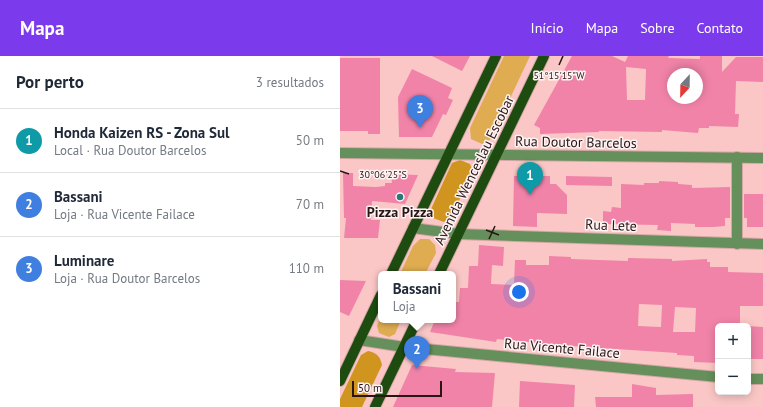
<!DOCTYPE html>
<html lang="pt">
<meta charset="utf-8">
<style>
:root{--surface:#fff;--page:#f2f2f3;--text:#1f2937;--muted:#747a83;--line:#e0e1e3;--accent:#7c3aed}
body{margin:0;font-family:"PT Sans",sans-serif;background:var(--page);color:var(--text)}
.controls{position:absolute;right:12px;bottom:12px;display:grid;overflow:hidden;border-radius:6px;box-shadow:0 2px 10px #0003}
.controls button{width:36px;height:36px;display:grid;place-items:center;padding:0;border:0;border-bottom:1px solid var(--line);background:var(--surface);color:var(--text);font:20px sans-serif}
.compass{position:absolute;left:327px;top:12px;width:36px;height:36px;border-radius:50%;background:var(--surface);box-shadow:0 2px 10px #0003;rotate:202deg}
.scale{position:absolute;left:12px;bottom:10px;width:90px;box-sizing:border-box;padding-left:4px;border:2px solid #281616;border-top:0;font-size:11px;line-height:14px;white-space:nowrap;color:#281616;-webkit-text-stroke:3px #fef3f3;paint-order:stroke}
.you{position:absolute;left:179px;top:236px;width:14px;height:14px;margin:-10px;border:3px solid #fff;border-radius:50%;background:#1a73e8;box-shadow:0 0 0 6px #1a73e833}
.badge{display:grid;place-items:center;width:26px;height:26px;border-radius:50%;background:var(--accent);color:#fff;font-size:13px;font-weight:700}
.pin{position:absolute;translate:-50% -33px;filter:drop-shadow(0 1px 2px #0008)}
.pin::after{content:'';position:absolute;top:21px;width:14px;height:12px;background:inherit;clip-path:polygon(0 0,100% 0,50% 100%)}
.popup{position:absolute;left:38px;top:215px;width:78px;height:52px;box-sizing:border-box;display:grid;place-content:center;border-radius:6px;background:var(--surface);filter:drop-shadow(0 1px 3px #0005);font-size:13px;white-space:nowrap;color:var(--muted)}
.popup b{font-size:15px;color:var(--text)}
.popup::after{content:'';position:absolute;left:50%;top:100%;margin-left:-8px;border:8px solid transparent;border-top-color:var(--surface)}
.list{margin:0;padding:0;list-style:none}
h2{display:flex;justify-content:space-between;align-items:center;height:52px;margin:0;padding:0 16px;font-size:17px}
h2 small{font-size:13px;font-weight:400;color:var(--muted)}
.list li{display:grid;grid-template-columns:26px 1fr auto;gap:12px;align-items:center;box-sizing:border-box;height:64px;padding:0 16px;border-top:1px solid var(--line)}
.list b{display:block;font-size:15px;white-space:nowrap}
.list p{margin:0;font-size:13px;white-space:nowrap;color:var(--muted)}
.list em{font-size:13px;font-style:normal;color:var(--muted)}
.map{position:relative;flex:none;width:423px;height:351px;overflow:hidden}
header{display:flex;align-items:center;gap:24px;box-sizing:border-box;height:56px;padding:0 20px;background:var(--accent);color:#fff}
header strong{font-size:19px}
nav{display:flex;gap:22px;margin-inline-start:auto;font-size:14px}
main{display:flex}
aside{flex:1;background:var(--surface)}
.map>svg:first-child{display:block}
.green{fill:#dfac52}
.forest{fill:#cf951f}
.building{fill:#f183a8;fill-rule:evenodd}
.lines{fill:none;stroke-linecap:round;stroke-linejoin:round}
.minor-casing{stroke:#d4a7a6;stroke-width:12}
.major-casing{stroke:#d4a7a6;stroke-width:12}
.minor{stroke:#658f5b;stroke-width:10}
.major{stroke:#1e4b10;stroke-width:10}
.ticks{fill:none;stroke:#281616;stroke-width:1.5}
.poi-dot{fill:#2d777a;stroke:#fef3f3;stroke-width:1.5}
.labels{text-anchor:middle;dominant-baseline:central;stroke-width:3;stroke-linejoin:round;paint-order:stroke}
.street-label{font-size:14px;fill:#281616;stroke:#fef3f3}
.poi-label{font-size:14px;font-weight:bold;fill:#281616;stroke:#fef3f3}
.ticks-label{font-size:10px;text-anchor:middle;fill:#281616;stroke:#fef3f3;stroke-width:3;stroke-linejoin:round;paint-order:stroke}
</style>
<header>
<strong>Mapa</strong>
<nav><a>Início</a><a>Mapa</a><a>Sobre</a><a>Contato</a></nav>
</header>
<main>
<aside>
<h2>Por perto<small>3 resultados</small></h2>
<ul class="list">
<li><span class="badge" style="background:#0f9aa8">1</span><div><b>Honda Kaizen RS - Zona Sul</b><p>Local · Rua Doutor Barcelos</p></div><em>50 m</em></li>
<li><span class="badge" style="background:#3f7fe0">2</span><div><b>Bassani</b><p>Loja · Rua Vicente Failace</p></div><em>70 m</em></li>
<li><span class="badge" style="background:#3f7fe0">3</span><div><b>Luminare</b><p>Loja · Rua Doutor Barcelos</p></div><em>110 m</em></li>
</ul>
</aside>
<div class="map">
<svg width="423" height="351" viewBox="0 0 423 351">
<rect width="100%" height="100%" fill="#fac7c6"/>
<!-- green -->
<g class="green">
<polygon points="164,0 190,0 151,83 142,88 131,83 130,72"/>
<polygon points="80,183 89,183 95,189 96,197 85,218 60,218 73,190"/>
<polygon points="41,260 41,264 61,264 55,278 49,281 39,277 37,270"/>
</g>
<!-- forest -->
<g class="forest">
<polygon points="120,104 130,108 133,116 111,161 104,166 93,162 91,153 112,107"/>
<path d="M 28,295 C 37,297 40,300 42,309 L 22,351 L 0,351 L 0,343 L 21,299 Z"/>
</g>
<!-- building -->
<g class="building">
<polygon points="92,0 130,0 122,15"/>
<path d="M 232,0 L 272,0 L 285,6 L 288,0 L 329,0 L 328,2 L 360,3 L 360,0 L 382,0 L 382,16 L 396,1 L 423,1 L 423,26 L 396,25 L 395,58 L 399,58 L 398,71 L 369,70 L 369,72 L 359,72 L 358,77 L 322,74 L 322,76 L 259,75 L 259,76 L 200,78 L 200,72 L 194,69 ZM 286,11 L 306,13 L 305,44 L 287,44 ZM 333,18 L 357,18 L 357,42 L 333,42 Z"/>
<polygon points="0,2 40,2 40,78 28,78 28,75 0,75"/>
<polygon points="72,13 112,32 108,42 113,44 106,59 103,58 92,81 59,81 58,41"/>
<polygon points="3,117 13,117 13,130 36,131 45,130 45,127 52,127 51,118 78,119 65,148 32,145 31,164 40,164 38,182 4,182 6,162 4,162"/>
<polygon points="174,120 210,120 210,128 216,128 227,139 227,158 197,157 197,171 173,170"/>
<polygon points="226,120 272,121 272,130 226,129"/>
<polygon points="319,125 338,126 338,128 352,129 352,132 390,131 390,162 385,162 385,170 373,171 355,171 355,168 331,167 331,175 317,174 318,169 263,168 263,155 271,156 272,151 281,152 281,128 304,129 304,127 319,127"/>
<polygon points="404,138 423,138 423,171 407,171 407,162 404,162"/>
<path d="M 139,189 L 164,191 L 163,210 L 152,209 L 151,228 L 174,229 L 175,204 L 186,204 L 186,209 L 209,209 L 209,200 L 231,201 L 231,203 L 288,205 L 288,202 L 332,203 L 332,205 L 367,203 L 367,206 L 370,206 L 370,211 L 388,211 L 388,216 L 423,217 L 423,250 L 400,250 L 400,270 L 378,270 L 378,307 L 354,306 L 354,300 L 337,299 L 337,297 L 200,288 L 200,287 L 157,283 L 156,286 L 90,276 L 95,264 L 113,264 L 113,246 L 119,246 L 120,232 L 128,232 L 129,210 L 138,210 ZM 299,248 L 322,249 L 321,271 L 298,270 ZM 335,251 L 356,252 L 355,276 L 333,276 Z"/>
<polygon points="0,224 26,225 9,260 0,256"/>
<polygon points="408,270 423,271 423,303 408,303"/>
<polygon points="72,309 116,313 115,316 155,317 152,351 53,351"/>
<polygon points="180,325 235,329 234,351 179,351"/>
<polygon points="292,328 316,332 316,339 353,338 353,351 256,351 255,341 292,341"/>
</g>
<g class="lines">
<defs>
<g id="minor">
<polyline points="0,97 423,102"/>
<polyline points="73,172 118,178 423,188"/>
<polyline points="397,188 397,101"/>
<polyline points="19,284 64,291 378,321"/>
<polyline points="408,323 423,323"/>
</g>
<g id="major">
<polyline points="51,218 156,0"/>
<polyline points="99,218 204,0"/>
<polyline points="0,325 41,239"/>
<polyline points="35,351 77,264"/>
</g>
</defs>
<!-- minor casing -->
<use href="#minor" class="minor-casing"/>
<!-- major casing -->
<use href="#major" class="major-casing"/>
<!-- minor -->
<use href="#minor" class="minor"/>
<!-- major -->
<use href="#major" class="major"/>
</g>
<!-- ticks -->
<path class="ticks" d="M 219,9 L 223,0M 0,115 L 9,118M 146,174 L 159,179M 149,183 L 155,170"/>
<!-- markers -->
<circle class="poi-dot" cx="60" cy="141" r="4"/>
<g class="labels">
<!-- street labels -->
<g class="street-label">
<text transform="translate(236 86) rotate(1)">Rua Doutor Barcelos</text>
<text transform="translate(134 114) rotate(-64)">Avenida Wenceslau Escobar</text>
<text transform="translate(271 169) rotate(2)">Rua Lete</text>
<text transform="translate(222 292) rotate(5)">Rua Vicente Failace</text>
</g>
<!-- poi labels -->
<g class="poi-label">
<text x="60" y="156">Pizza Pizza</text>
</g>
</g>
<g class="ticks-label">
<text x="219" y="23">51°15'15"W</text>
<text x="43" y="122">30°06'25"S</text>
</g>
</svg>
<div class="controls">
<button>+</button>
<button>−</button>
</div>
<svg class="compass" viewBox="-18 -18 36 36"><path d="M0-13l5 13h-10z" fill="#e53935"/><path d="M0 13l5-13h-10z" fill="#747a83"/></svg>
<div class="scale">50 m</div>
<div class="you"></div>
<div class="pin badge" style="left:190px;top:139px;background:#0f9aa8">1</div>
<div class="pin badge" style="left:77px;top:313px;background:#3f7fe0">2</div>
<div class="popup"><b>Bassani</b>Loja</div>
<div class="pin badge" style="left:80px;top:72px;background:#3f7fe0">3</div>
</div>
</main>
